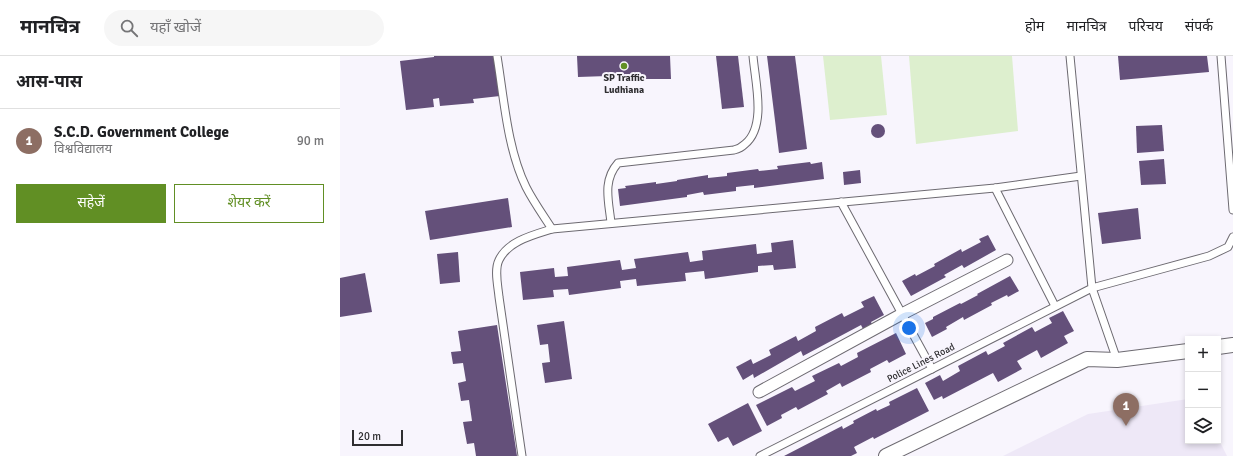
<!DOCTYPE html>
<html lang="hi">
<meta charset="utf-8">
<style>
:root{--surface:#fff;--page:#f6f6f6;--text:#202124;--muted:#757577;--line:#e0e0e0;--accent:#618f24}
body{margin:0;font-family:Signika,"Noto Sans Devanagari",sans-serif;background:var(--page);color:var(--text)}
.controls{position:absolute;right:12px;bottom:12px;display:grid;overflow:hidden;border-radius:0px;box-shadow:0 2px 6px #0003}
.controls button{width:36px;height:36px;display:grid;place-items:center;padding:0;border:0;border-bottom:1px solid var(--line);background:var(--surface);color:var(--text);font:20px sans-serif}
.scale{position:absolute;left:12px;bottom:10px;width:51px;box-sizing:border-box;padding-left:4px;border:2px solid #2f2e31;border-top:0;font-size:11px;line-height:14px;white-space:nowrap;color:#2f2e31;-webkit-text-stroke:3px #f8f5fd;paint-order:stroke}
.you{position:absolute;left:569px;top:272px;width:14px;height:14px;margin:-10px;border:3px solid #fff;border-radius:50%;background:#1a73e8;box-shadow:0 0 0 6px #1a73e833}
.badge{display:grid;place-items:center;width:26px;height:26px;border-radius:50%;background:var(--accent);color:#fff;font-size:13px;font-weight:700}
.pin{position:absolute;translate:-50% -33px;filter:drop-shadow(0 1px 2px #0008)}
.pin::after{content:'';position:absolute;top:21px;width:14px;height:12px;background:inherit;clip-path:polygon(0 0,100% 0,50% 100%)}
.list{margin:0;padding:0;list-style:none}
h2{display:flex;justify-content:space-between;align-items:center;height:52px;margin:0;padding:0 16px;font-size:17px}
h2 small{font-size:13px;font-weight:400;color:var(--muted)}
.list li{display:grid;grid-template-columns:26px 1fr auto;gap:12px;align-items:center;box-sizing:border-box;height:64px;padding:0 16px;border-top:1px solid var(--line)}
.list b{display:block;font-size:15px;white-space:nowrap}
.list p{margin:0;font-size:13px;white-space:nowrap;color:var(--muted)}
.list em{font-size:13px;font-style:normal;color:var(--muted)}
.actions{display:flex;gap:8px;padding:12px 16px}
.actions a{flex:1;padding:9px 0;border:1px solid var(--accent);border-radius:0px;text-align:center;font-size:14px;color:var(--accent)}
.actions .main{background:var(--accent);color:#fff}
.icon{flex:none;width:22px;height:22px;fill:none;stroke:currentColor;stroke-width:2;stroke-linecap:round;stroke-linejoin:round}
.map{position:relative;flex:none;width:893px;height:400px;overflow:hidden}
header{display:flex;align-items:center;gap:24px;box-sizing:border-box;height:56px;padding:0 20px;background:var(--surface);border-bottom:1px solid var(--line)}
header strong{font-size:19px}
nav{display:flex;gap:22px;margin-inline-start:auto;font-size:14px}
.search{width:280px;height:36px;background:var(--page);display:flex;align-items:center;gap:10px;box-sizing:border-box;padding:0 14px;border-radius:22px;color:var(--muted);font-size:15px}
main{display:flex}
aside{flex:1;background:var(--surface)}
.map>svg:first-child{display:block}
.built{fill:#eee8f7}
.green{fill:#ddefce}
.building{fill:#64507a}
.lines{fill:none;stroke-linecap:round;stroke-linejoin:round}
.service-casing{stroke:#6d6a71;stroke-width:9}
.pedestrian-casing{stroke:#6d6a71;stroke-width:13}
.minor-casing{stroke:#6d6a71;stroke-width:16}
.service{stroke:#fff;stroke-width:7}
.pedestrian{stroke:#fff;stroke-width:11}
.minor{stroke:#fff;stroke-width:14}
.poi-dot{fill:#618f24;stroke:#f8f5fd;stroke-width:1.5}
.labels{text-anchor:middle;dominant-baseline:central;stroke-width:4;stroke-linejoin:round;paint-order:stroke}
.poi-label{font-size:10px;font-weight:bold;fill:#2f2e31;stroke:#f8f5fd}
.street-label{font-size:10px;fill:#2f2e31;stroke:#f8f5fd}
</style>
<header>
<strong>मानचित्र</strong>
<div class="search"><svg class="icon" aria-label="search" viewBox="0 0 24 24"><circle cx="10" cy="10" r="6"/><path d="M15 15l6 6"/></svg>यहाँ खोजें</div>
<nav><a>होम</a><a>मानचित्र</a><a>परिचय</a><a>संपर्क</a></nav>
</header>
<main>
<aside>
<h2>आस-पास<small></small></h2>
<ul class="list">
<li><span class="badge" style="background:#8d6e63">1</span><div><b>S.C.D. Government College</b><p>विश्वविद्यालय</p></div><em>90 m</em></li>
</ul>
<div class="actions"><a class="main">सहेजें</a><a>शेयर करें</a></div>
</aside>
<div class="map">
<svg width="893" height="400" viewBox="0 0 893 400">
<rect width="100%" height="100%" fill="#f8f5fd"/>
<!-- built -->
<polygon class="built" points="848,343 848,385 878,385 878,382 887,400 663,400 748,358"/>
<!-- green -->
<g class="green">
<polygon points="483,0 541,0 547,59 490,64"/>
<polygon points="569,0 672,0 678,75 576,88"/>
</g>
<!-- building -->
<g class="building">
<polygon points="94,0 155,0 160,40 133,43 134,47 100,50 99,42 93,43 94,51 66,54 60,5 94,1"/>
<polygon points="237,0 330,0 331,23 297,23 297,19 238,21"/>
<polygon points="376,0 398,0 404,51 382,53"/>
<polygon points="427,0 455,0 467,93 439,97"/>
<polygon points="778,0 867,0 869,16 780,24"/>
<circle cx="538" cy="75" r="7"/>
<polygon points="822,69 824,95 797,97 796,70"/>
<polygon points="824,103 826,128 801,129 799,105"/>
<polygon points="470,106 471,108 482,106 484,123 414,132 414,129 396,131 396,135 364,139 363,136 347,139 347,141 280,150 278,133 286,132 285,130 316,126 316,128 337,125 337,124 368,119 368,122 387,120 387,117 418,113 419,115 438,113 437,110"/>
<polygon points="520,114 521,127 504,129 503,116"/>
<polygon points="168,142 172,171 90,184 85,155"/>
<polygon points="798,152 801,183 762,188 758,157"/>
<polygon points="648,179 656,194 624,212 622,209 604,219 606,221 571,240 562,225 575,218 576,220 595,210 594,208 621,193 622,196 641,186 639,183"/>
<polygon points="453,184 456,212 434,214 433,209 418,210 418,216 365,223 364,215 345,217 346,225 297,230 296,223 280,225 281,232 229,239 228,233 213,234 214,241 183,244 180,216 214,212 215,221 228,220 227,211 280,204 282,214 296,212 294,203 348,196 350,206 363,204 362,195 416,188 417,198 432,196 431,187"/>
<polygon points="118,196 120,226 100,228 97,198"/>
<polygon points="25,217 32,256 0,261 0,222"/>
<polygon points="670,220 679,235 668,241 667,239 651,247 652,249 624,264 623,261 606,271 607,273 592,281 585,267 593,263 593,261 620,247 621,248 638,239 637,238"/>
<polygon points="534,240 544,259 531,266 534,272 525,277 521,269 463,300 461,295 414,322 413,318 403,324 396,311 411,303 413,308 431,299 429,294 456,280 458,285 476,275 475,271 502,257 504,261 524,251 521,246"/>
<polygon points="723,255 734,275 724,280 728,287 701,302 697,294 677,305 682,313 658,326 653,317 603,343 602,340 594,344 585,327 600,319 603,325 620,315 618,310 646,295 648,299 665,290 663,287 692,271 695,276 712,267 709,262"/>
<polygon points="224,265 232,323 205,327 202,307 210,306 208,288 200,289 197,269"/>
<polygon points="157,269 177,400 136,400 134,387 127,388 123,366 132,365 129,344 121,345 118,327 126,325 123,307 113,308 111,296 121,295 118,275"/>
<polygon points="556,277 566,298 549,307 547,304 530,313 531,316 502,331 500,327 486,335 488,338 458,354 456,351 441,359 442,362 427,370 416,349 452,331 455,335 475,325 472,320 499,307 501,310 518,301 517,297"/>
<polygon points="577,332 589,355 534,383 533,381 514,391 517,397 511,400 444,400 502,370 503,373 514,367 513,365 536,353 537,355 550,349 549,346"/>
<polygon points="408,347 422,375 393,390 388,381 378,386 368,368"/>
</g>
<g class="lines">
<defs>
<g id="service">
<path d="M 157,0 C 164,42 167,92 186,131 C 193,145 203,159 212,173"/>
<polyline points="881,0 893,154"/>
<polyline points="655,132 715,250"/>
<polyline points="501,146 592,313"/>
<path d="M 271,167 C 269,146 262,125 278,107 L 394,94 C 398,93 402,91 405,88 C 427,70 415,25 413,0"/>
<polyline points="777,304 752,232 869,200 888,191 893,181"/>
<path d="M 182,400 L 159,241 C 158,230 154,214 159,204 C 168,185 193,179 212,173 L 655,132 L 741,120"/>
<polyline points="420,400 752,232 730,0"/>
</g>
<polyline id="pedestrian" points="419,336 562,258 667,204"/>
<g id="minor">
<polyline points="878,291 893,289"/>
<polyline points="546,400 747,303 777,304 848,295"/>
</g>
</defs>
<!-- service casing -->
<use href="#service" class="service-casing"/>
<!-- pedestrian casing -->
<use href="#pedestrian" class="pedestrian-casing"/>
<!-- minor casing -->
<use href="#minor" class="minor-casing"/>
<!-- service -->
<use href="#service" class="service"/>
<!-- pedestrian -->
<use href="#pedestrian" class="pedestrian"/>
<!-- minor -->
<use href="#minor" class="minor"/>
</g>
<!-- markers -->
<circle class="poi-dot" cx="284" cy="10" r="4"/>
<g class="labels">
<!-- poi labels -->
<g class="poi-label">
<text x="284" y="22">SP Traffic<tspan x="284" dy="12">Ludhiana</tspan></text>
</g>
<!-- street labels -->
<g class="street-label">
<text transform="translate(581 307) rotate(-27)">Police Lines Road</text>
</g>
</g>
</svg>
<div class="controls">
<button>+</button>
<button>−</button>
<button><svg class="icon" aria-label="layers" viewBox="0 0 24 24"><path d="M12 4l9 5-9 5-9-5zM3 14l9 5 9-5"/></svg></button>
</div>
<div class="scale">20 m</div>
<div class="you"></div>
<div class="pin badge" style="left:786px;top:370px;background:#8d6e63">1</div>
</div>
</main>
